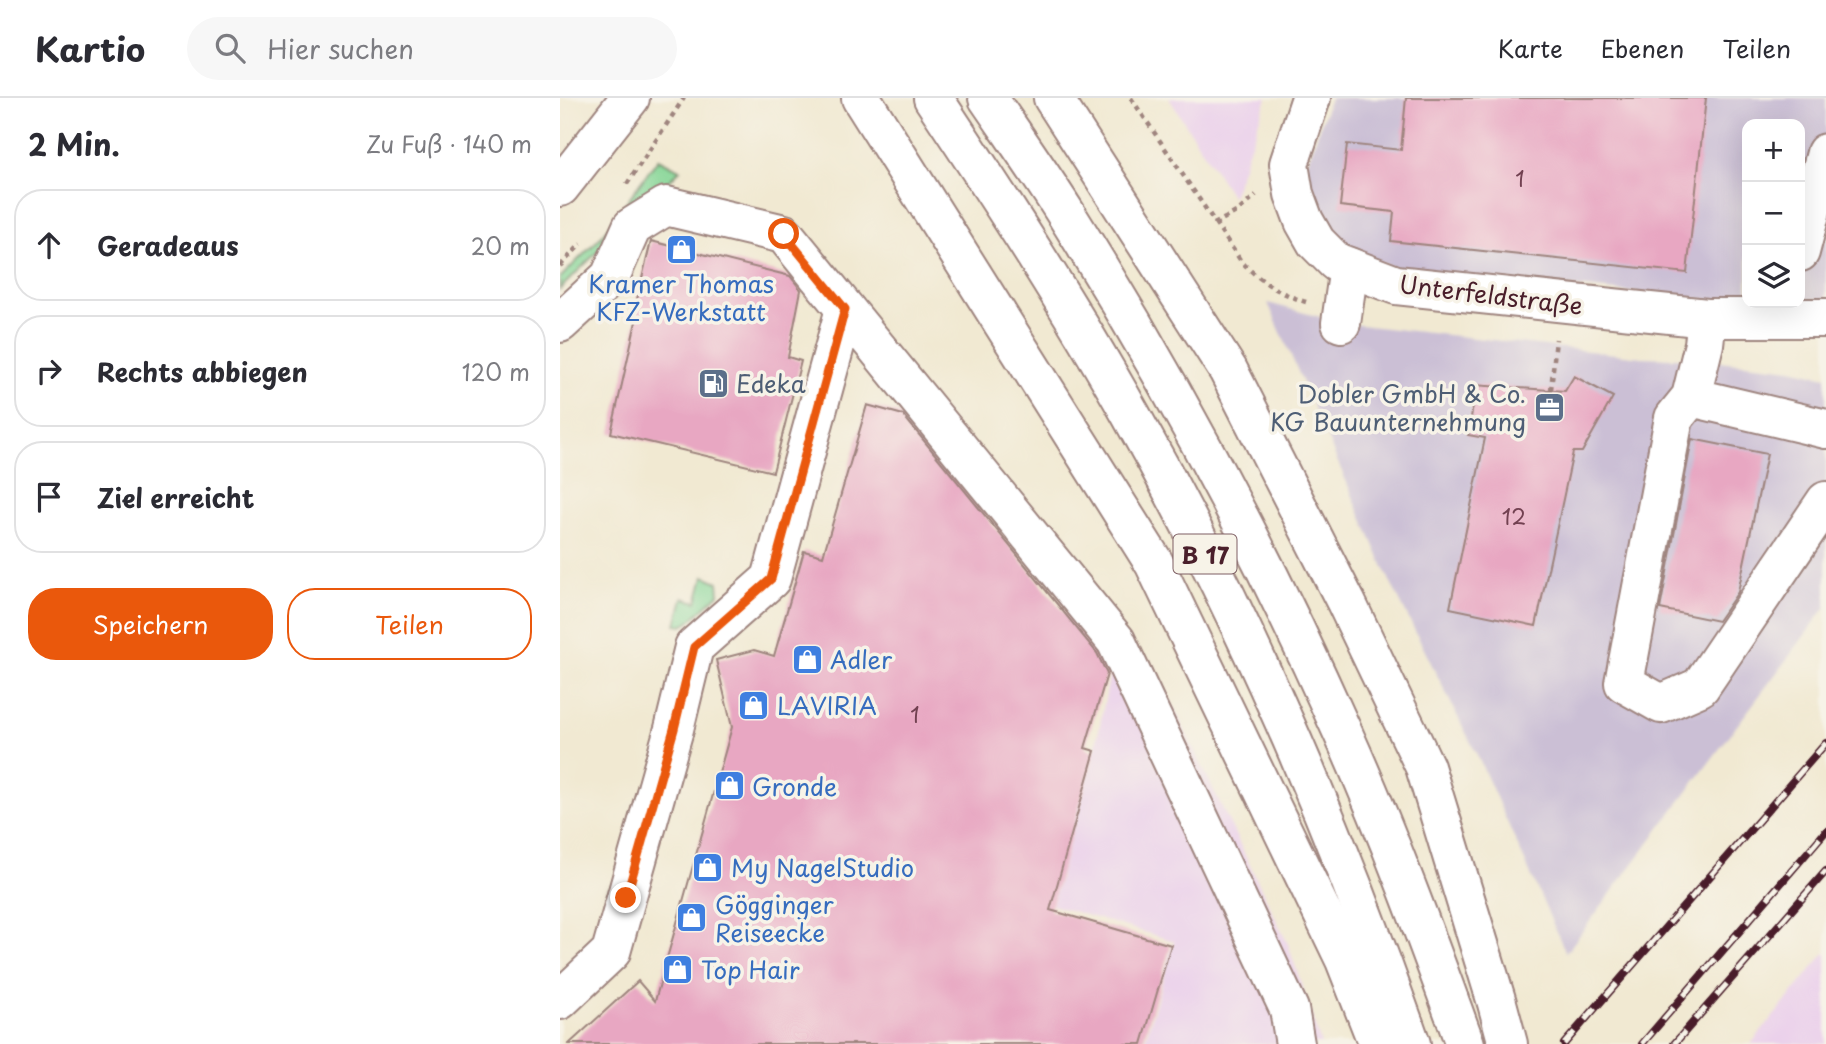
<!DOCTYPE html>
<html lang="de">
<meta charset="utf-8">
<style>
:root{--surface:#fff;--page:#f7f7f7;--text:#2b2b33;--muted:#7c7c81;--line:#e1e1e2;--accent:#ea580c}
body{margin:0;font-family:"Playpen Sans",sans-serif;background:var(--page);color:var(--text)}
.controls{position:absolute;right:21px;top:21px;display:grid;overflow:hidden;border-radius:14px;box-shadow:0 7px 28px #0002}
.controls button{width:63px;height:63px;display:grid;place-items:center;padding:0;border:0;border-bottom:2px solid var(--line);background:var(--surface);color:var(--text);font:35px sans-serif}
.stop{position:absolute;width:21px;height:21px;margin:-16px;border:5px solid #ea580c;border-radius:50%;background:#fff}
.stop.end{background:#ea580c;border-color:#fff;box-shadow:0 2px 7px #0008}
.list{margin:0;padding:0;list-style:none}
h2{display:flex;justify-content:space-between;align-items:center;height:91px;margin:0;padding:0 28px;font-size:30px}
h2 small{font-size:23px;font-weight:400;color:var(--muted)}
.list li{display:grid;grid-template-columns:46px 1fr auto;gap:21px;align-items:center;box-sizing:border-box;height:112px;margin:0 14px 14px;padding:0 14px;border:2px solid var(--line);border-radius:28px}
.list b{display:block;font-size:26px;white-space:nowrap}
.list em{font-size:23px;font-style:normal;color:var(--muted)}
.actions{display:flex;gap:14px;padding:21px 28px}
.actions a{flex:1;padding:16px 0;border:2px solid var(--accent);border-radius:28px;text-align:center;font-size:24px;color:var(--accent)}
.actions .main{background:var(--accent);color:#fff}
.icon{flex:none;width:38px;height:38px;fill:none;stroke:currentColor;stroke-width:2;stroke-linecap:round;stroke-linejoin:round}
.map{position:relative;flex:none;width:1266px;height:946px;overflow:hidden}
header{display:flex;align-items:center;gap:42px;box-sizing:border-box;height:98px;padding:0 35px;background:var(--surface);border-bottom:2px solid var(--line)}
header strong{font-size:33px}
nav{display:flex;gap:38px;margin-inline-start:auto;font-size:24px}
.search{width:490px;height:63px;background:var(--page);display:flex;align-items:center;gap:18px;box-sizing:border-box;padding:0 24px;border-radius:38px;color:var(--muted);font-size:26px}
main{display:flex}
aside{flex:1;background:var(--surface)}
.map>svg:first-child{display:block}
.built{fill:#ebd1eb}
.industrial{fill:#cbbfd5}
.green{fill:#84d595;stroke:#677a60;stroke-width:2}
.building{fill:#e8a7c2}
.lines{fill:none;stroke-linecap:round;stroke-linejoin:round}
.minor-casing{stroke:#9e847e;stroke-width:42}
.highway-casing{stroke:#9e847e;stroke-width:42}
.path{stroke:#9e847e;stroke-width:4.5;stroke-dasharray:5 5;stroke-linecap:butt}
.minor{stroke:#fff;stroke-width:38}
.highway{stroke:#fff;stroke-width:38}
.rail-casing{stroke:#4a1f2b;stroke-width:8}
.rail{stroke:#f7f3e8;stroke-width:5;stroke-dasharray:16;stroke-linecap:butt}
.route{stroke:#ea580c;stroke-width:9}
.labels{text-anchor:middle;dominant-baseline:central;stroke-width:7;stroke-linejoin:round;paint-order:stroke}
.number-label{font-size:21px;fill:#724151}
.shield{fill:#f7f3e8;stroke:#7e5f64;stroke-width:2}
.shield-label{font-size:23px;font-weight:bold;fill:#4a1f2b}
.shop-label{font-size:24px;fill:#366cbe;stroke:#f7f3e8;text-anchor:start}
.street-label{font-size:24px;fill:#4a1f2b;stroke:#f7f3e8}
.service-label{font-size:24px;fill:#4e5e75;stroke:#f7f3e8;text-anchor:start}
</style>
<header>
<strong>Kartio</strong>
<div class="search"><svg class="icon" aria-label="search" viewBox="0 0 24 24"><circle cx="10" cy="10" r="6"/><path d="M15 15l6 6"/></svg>Hier suchen</div>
<nav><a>Karte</a><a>Ebenen</a><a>Teilen</a></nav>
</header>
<main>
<aside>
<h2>2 Min.<small>Zu Fuß · 140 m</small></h2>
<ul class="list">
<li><svg class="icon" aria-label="ahead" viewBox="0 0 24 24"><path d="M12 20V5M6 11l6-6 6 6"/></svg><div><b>Geradeaus</b></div><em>20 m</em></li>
<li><svg class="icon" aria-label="right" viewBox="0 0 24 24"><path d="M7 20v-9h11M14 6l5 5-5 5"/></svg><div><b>Rechts abbiegen</b></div><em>120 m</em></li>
<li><svg class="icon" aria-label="arrive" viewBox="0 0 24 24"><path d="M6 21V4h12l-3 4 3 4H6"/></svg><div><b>Ziel erreicht</b></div></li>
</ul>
<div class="actions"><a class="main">Speichern</a><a>Teilen</a></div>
</aside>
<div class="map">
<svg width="1266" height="946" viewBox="0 0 1266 946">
<rect width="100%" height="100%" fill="#f7f3e8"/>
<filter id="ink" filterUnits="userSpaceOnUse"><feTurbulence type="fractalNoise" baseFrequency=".0143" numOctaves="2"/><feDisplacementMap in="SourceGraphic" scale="14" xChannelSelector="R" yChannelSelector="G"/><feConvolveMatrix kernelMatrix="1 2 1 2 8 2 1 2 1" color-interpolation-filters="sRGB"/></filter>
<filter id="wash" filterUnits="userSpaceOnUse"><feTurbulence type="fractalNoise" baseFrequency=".00686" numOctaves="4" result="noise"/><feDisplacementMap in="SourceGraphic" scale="28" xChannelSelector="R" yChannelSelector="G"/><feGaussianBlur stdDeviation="1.57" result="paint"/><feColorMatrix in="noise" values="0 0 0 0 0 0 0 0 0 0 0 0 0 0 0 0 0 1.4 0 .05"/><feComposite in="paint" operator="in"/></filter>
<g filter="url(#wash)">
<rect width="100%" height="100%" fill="#f1e9d2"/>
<!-- built -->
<g class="built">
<polygon points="609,0 707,0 672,99"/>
<polygon points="550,575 573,588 603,587 728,846 761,946 584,946 614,843 492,807 533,663"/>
<polygon points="1266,854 1266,946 1191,946"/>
</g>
<!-- industrial -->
<g class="industrial">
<polygon points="770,0 1266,0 1266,201 1240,201 1240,26 1187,26 1187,202 1149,202 841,172 799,157 771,133 756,107 746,69"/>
<polygon points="708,205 782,225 1082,259 1141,261 1231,271 1266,279 1266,509 1006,855 917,657 830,483"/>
</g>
<!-- green -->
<g class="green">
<polygon points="98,61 120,72 0,191 0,180 40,140"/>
<polygon points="144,478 158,484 159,496 128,525 122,528 116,527 123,500 137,504"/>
</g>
<g id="blocks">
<!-- building -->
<g class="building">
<polygon points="846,0 1146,0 1127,175 831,143 834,114 780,108 787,46 841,52"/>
<polygon points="91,143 230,178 241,192 228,259 241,263 213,374 51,335 77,219 73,218"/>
<polygon points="1014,278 1053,299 1022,354 1013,354 976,528 890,510 925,340 908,337 913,308 913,287 1005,293"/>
<polygon points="307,307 343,317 537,555 547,576 525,650 535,653 490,812 611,847 582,946 9,946 78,883 95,903 172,629 156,562 194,552 214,558 244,453 263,458"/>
<polygon points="1132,341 1207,356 1178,494 1158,523 1100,511"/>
</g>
</g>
</g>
<g filter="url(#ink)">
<use href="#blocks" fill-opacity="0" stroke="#9e847e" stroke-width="2"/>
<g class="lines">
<defs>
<g id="minor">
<polyline points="751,0 729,66 734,96 744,123 756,144 776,164 836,187 1147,220 1266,220"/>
<polyline points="0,89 70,0"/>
<polyline points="1240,154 1266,55"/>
<polyline points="1147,220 1144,246 1131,299 1114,320 1064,585 1101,606 1140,589 1266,403"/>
<polyline points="0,225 50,179 72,129 106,108 224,136 556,543 729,911 735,946"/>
<polyline points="781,225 789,169"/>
<polyline points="1131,299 1266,331"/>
<polyline points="0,902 51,854 114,631 134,549 211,481 285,211"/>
</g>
<g id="highway">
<polyline points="301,0 594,465 785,862 818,946"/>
<path d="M 373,0 C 442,104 510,208 571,317 C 684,517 775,729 851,946"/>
<path d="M 428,0 C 456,41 485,82 511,124 C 613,287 704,458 782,633 C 828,735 867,841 905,946"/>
<polyline points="493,0 668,272 786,504 865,669 937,905 948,946"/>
</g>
</defs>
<!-- minor casing -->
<use href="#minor" class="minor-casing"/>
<!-- highway casing -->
<use href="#highway" class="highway-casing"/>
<!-- path -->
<g class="path">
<path d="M 571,0 L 681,163 C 701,184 719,195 746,204"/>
<polyline points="67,86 124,0"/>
<polyline points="654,126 678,113 696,97"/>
<polyline points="0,168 21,146"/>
<polyline points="991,292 996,241"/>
</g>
<!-- minor -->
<use href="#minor" class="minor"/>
<!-- highway -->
<use href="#highway" class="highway"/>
<defs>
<g id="rail">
<polyline points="1004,946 1266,645"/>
<polyline points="1082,946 1266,733"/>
<polyline points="1114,946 1266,773"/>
</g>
</defs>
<!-- rail casing -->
<use href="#rail" class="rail-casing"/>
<!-- rail -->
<use href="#rail" class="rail"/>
</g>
</g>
<g class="lines" filter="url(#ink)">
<!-- route -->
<polyline class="route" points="66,800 114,631 134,549 211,481 285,211 224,136"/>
</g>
<!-- icons -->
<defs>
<symbol id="shop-square" viewBox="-11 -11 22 22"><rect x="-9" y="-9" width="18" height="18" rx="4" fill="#3f7fe0" stroke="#f7f3e8"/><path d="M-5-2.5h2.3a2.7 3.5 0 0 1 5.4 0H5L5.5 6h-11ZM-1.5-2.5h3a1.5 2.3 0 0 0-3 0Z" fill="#fff"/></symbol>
<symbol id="fuel-square" viewBox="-11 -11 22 22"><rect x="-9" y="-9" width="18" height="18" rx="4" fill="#5c6f8a" stroke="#f7f3e8"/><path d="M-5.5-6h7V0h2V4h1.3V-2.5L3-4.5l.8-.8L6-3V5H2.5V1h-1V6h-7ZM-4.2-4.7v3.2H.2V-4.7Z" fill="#fff"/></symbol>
<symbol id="office-square" viewBox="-11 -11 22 22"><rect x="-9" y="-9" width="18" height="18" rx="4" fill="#5c6f8a" stroke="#f7f3e8"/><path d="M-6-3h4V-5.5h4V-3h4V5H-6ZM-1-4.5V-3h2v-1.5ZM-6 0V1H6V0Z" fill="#fff"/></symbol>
</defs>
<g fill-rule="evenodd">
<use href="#shop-square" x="104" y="134" width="35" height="35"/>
<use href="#fuel-square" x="136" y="268" width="35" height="35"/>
<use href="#office-square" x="972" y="292" width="35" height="35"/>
<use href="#shop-square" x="230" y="544" width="35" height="35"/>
<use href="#shop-square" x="176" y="590" width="35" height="35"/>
<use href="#shop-square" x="152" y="670" width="35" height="35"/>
<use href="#shop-square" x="130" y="752" width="35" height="35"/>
<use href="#shop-square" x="114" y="802" width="35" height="35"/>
<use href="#shop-square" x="100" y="854" width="35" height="35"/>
</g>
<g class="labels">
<!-- number labels -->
<g class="number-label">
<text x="960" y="80">1</text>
<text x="954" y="418">12</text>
<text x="355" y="616">1</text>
</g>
<!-- shield labels -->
<rect class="shield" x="613.5" y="436.5" width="63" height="39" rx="5"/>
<g class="shield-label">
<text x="645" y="456">B 17</text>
</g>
<!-- shop labels -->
<g class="shop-label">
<text x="121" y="185" text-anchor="middle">Kramer Thomas<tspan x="121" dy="28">KFZ-Werkstatt</tspan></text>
<text x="270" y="561">Adler</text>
<text x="217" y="607">LAVIRIA</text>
<text x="192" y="688">Gronde</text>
<text x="171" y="769">My NagelStudio</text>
<text x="155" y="806">Gögginger<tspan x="155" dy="28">Reiseecke</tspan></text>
<text x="141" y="871">Top Hair</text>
</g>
<!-- street labels -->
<g class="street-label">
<text transform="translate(931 196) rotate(7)">Unterfeldstraße</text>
</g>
<!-- service labels -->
<g class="service-label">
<text x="176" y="285">Edeka</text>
<text x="966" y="295" text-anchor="end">Dobler GmbH &amp; Co.<tspan x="966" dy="28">KG Bauunternehmung</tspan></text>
</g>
</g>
</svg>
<div class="controls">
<button>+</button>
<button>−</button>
<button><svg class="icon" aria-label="layers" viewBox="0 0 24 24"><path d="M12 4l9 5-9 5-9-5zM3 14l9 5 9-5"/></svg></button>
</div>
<div class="stop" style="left:224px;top:136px"></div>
<div class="stop end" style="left:66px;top:800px"></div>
</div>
</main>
